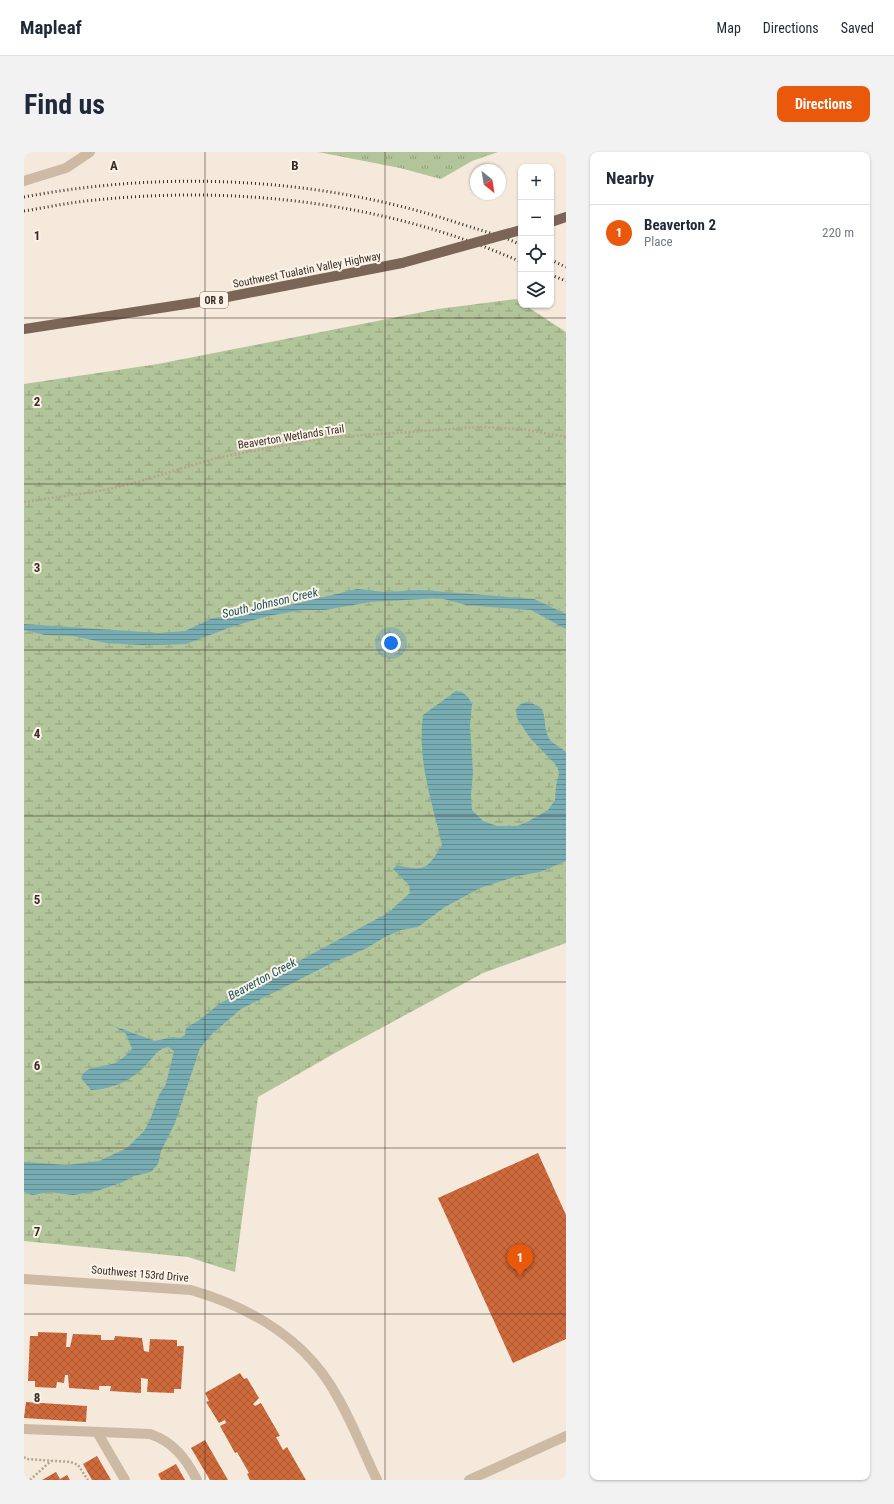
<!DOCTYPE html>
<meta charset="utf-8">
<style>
:root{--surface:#fff;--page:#f2f2f3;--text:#1f2937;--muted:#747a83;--line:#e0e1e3;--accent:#ea580c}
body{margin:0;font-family:"Roboto Condensed",sans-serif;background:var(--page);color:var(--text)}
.controls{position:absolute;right:12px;top:12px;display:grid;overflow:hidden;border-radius:8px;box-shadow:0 1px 3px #0004}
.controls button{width:36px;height:36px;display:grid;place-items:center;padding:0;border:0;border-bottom:1px solid var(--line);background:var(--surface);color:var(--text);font:20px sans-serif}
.compass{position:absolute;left:446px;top:12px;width:36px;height:36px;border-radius:50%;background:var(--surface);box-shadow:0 1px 3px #0004;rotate:150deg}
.you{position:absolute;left:367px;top:491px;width:14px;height:14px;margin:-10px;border:3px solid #fff;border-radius:50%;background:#1a73e8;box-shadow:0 0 0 6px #1a73e833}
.badge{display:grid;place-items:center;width:26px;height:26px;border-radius:50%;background:var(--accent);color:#fff;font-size:13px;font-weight:700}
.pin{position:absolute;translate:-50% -33px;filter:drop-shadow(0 1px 2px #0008)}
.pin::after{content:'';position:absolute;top:21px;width:14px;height:12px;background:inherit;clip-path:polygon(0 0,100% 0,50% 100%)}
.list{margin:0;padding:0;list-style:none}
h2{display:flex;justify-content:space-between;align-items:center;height:52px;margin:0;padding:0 16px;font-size:17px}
h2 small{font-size:13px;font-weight:400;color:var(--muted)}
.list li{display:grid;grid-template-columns:26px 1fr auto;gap:12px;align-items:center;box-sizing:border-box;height:56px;padding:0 16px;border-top:1px solid var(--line)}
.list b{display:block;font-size:15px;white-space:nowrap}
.list p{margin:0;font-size:13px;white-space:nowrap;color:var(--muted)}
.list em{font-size:13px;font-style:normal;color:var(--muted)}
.icon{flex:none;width:22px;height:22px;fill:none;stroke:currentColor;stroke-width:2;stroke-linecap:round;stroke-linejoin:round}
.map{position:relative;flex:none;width:542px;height:1328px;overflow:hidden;border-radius:8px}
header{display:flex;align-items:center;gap:24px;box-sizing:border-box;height:56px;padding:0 20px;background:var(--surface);border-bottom:1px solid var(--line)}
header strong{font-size:19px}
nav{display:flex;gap:22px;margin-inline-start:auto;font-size:14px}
.intro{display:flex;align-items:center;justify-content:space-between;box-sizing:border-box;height:96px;padding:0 24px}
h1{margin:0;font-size:28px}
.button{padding:10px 18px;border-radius:8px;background:var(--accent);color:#fff;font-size:14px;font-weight:700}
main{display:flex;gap:24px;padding:0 24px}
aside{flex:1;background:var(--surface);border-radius:8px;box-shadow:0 1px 3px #0004}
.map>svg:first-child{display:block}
.grass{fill:url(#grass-tufts)}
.wetland{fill:url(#wetland-marsh)}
.water{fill:url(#water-rules)}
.building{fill:url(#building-cross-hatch)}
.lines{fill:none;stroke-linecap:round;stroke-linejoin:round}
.path{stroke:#b8a48f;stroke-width:2.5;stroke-dasharray:2 2;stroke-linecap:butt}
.service{stroke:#cdbaa5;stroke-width:10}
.minor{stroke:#cdbaa5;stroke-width:10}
.tertiary{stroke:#cdbaa5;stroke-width:10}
.primary{stroke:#7b6557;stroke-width:10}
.rail{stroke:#382d27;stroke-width:3;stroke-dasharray:1 3;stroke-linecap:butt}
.primary-bridge{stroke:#7b6557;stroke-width:10}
.grid{fill:none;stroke:#382d27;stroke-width:1;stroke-opacity:0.55}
.labels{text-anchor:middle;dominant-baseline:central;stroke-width:4;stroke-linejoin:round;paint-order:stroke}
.shield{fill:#fbf3e7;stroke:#726861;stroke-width:1}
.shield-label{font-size:10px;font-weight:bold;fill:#382d27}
.street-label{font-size:11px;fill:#382d27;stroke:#fbf3e7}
.water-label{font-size:12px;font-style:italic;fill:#19535c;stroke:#fbf3e7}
.grid-label{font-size:13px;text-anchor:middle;font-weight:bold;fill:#382d27;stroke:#fbf3e7;stroke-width:4;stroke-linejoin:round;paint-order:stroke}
</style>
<header>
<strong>Mapleaf</strong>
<nav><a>Map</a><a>Directions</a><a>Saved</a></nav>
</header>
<div class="intro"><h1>Find us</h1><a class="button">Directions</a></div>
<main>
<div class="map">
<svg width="542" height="1328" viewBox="0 0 542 1328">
<defs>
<pattern id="grass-tufts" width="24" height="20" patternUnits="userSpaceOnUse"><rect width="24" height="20" fill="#b2c499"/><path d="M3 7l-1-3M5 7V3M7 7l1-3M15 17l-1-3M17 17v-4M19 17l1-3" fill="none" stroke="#92a07d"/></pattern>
<pattern id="wetland-marsh" width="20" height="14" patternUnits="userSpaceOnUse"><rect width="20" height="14" fill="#b2c499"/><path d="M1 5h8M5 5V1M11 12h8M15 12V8" fill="none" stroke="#92a07d"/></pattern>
<pattern id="water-rules" width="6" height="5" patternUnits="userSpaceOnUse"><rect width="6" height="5" fill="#77acb3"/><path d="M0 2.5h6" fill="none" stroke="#638c92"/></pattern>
<pattern id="building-cross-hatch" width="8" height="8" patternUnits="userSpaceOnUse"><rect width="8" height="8" fill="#cf6a3c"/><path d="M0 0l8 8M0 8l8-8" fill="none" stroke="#a95832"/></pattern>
</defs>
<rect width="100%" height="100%" fill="#f4e9da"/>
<!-- grass -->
<polygon class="grass" points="294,0 474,0 448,9 417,27 376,16"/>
<!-- wetland -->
<polygon class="wetland" points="492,147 497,150 497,153 501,153 542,180 542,791 459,821 311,901 234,945 211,1120 164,1105 0,1089 0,232 134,212 414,157"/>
<!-- water -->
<g class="water">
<polygon points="333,437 361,440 396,438 510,447 542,462 542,477 507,458 442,453 416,446 346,450 301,458 278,458 244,464 210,474 162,492 118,493 82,491 49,484 21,483 0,478 0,472 135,481 161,479 189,466 246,458"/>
<path d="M 432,539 L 438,540 L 444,545 L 448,552 L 446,574 L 449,621 L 447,643 L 448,658 L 459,669 L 473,674 L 493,674 L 503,670 L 524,658 L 531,648 L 532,634 L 535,621 L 533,614 L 506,586 L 493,566 L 492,558 C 495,553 497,550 504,551 C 529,554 515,574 527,589 C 531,593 538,596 542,600 L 542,709 L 516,720 L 493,724 L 456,736 L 421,755 L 394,775 L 377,778 L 361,785 L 341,797 L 310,810 L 217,857 L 187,883 L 176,896 L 151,971 L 137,999 L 134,1012 L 127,1020 L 110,1024 L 99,1030 L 73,1039 L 49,1043 L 25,1040 L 8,1043 L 0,1040 L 0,1010 L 44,1013 L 75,1009 L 103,996 L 120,979 L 126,968 L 135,943 L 142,932 L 150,899 L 144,895 C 133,897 130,905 123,912 C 107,929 89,937 67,938 L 57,926 C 63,912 78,916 91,911 C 98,907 103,903 108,897 L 102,882 L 90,874 L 131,889 L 149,885 L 156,886 L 161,883 L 162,876 L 177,867 L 195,852 L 364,761 L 386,741 L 385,733 L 369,717 L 373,713 C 402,720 403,717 418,693 C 408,650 393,608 399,563 Z"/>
</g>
<!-- building -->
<g class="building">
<polygon points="514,1001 542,1063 542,1187 489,1211 414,1046"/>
<polygon points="14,1180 43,1181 42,1195 46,1195 49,1182 77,1183 77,1188 90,1188 91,1184 118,1186 120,1199 125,1200 126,1187 153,1188 153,1194 160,1194 157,1237 150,1237 150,1241 123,1240 124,1227 117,1226 117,1241 86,1239 87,1234 75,1234 75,1238 45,1236 44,1223 41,1223 40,1231 33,1230 32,1236 11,1235 11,1229 4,1229 6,1184 14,1184"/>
<polygon points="216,1221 220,1227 223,1226 235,1246 229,1252 231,1254 237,1251 256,1284 252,1285 259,1298 263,1295 282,1328 226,1328 223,1322 225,1321 213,1300 211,1301 196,1274 202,1271 201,1268 195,1271 182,1250 185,1249 181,1241"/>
<polygon points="2,1250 63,1254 62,1270 0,1266"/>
<polygon points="181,1288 204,1328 186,1328 167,1296"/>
<polygon points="73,1304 87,1328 68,1328 59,1312"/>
<polygon points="152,1312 161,1328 137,1328 134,1322"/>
<polygon points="32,1320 36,1327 43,1323 46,1328 18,1328"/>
</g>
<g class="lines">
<!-- path -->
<g class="path">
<polyline points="0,350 75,339 107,332 192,306 299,286 456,275 499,277 542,285"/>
<polyline points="0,1305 2,1307 47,1310 54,1313 64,1328"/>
<polyline points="6,1328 27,1309"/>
</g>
<!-- service -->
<g class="service">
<polyline points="0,29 42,16 66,0"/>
<path d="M 0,1277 L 126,1282 C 150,1290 162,1307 173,1328"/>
<polyline points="73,1280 101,1328"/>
</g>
<!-- minor -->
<polyline class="minor" points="445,1328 542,1284"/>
<!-- tertiary -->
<path class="tertiary" d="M 0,1127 L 167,1138 C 228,1156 283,1187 314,1246 C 329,1272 340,1301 353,1328"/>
<!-- primary -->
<g class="primary">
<polyline points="527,70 542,65"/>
<polyline points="0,177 188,148 378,111"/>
</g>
<!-- rail -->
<g class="rail">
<path d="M 0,45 C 143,18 296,25 434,71 C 455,78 477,83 497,93"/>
<path d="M 0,59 C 24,55 48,50 72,48 C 215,33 365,51 497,110"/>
<polyline points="527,108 542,115"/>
<polyline points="527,123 542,129"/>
</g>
<!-- primary-bridge -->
<polyline class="primary-bridge" points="378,111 497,78"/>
</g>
<!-- grid -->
<path class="grid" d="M 181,0 L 181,1328M 361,0 L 361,1328M 0,166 L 542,166M 0,332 L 542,332M 0,498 L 542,498M 0,664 L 542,664M 0,830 L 542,830M 0,996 L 542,996M 0,1162 L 542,1162"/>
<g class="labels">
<!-- shield labels -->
<rect class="shield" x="176" y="140" width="28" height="16" rx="3"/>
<g class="shield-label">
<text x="190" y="148">OR 8</text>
</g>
<!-- street labels -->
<g class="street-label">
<text transform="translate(283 118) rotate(-11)">Southwest Tualatin Valley Highway</text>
<text transform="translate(267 285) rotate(-9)">Beaverton Wetlands Trail</text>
<text transform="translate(116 1122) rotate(5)">Southwest 153rd Drive</text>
</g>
<!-- water labels -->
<g class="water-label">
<text transform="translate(246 451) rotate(-13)">South Johnson Creek</text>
<text transform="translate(238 827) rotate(-28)">Beaverton Creek</text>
</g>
</g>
<g class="grid-label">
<text x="90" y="18">A</text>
<text x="271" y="18">B</text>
<text x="13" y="88">1</text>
<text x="13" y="254">2</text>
<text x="13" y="420">3</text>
<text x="13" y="586">4</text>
<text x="13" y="752">5</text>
<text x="13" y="918">6</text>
<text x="13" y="1084">7</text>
<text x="13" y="1250">8</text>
</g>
</svg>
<div class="controls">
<button>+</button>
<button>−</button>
<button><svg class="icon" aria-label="locate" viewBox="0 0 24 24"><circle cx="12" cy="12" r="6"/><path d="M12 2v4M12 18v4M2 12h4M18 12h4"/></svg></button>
<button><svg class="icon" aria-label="layers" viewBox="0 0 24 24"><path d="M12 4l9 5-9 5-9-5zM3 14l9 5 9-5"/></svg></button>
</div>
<svg class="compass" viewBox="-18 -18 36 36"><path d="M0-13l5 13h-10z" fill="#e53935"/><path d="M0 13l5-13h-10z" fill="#747a83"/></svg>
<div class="you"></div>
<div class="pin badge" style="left:496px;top:1125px">1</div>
</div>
<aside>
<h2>Nearby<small></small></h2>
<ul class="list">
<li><span class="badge">1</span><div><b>Beaverton 2</b><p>Place</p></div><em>220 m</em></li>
</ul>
</aside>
</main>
